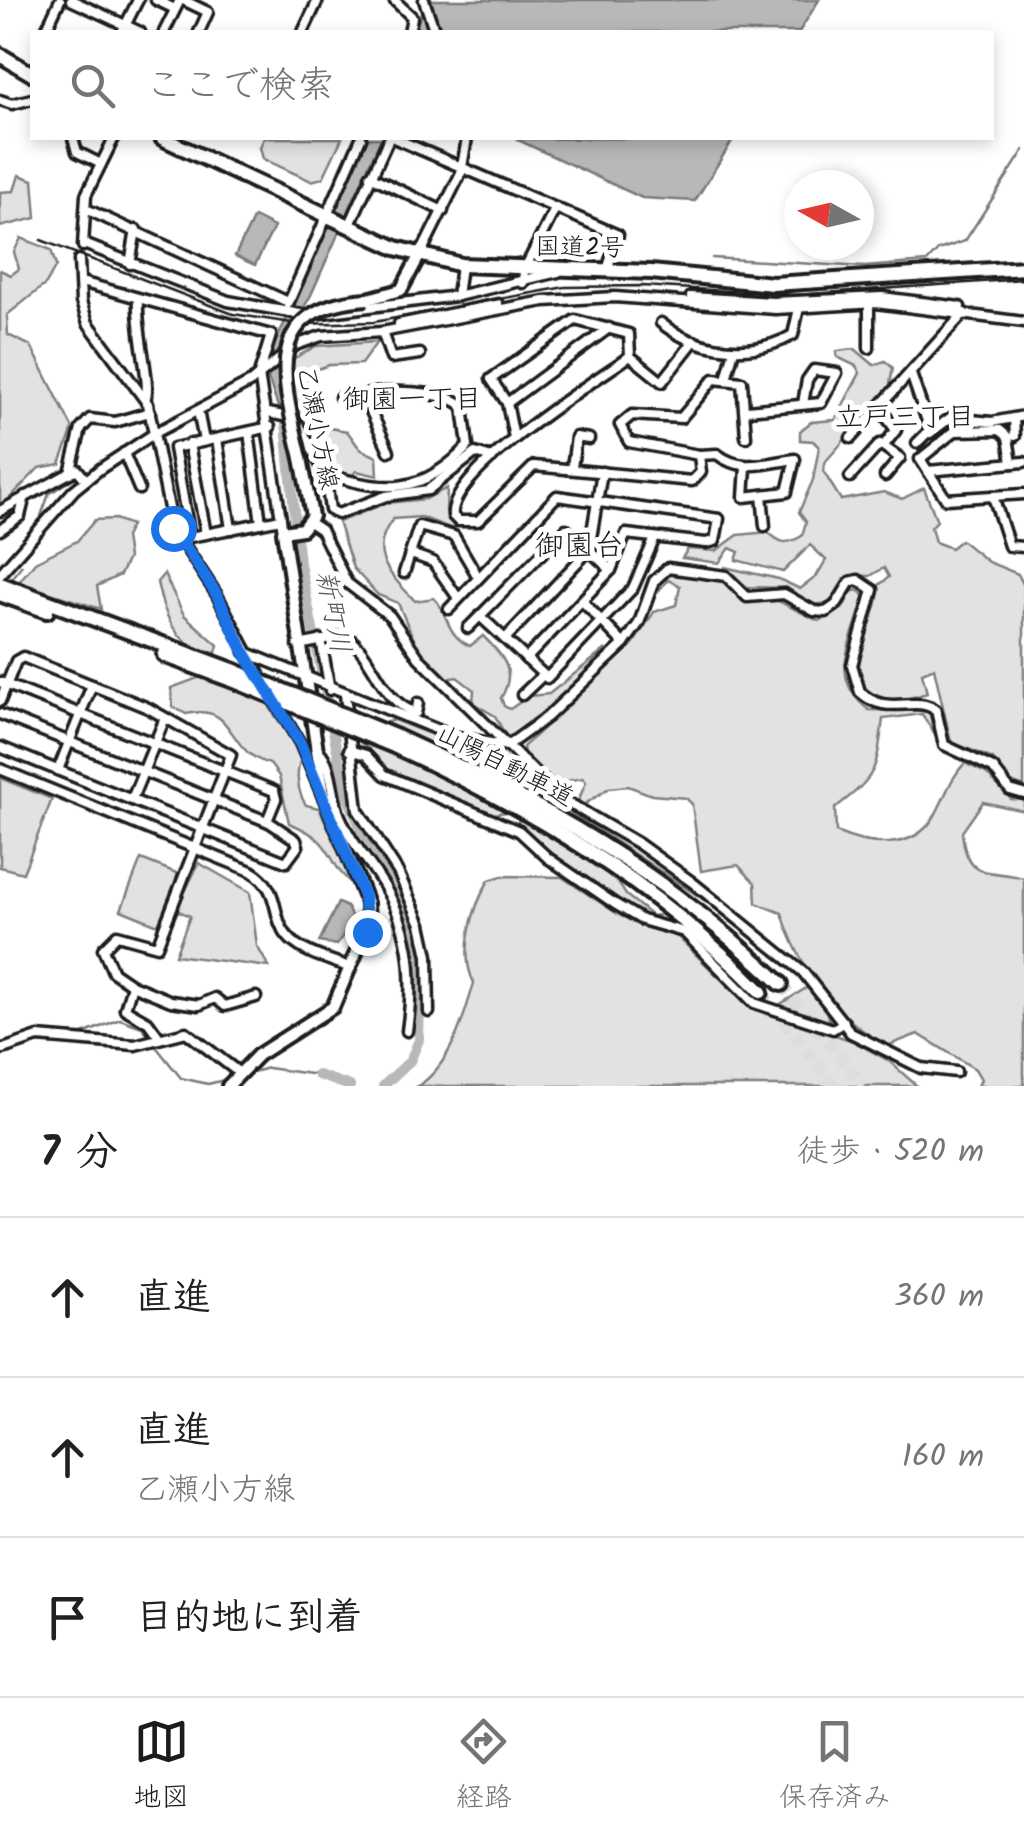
<!DOCTYPE html>
<html lang="ja">
<meta charset="utf-8">
<style>
:root{--surface:#fff;--page:#f2f2f2;--text:#202124;--muted:#757577;--line:#e0e0e0;--accent:#1c1c1c}
body{margin:0;font-family:Kalam,"Klee One",sans-serif;background:var(--page);color:var(--text)}
.compass{position:absolute;left:784px;top:170px;width:90px;height:90px;border-radius:50%;background:var(--surface);box-shadow:0 5px 15px #0003;rotate:278deg}
.stop{position:absolute;width:30px;height:30px;margin:-22px;border:8px solid #1a73e8;border-radius:50%;background:#fff}
.stop.end{background:#1a73e8;border-color:#fff;box-shadow:0 2px 10px #0008}
.list{margin:0;padding:0;list-style:none}
h2{display:flex;justify-content:space-between;align-items:center;height:130px;margin:0;padding:0 40px;font-size:42px}
h2 small{font-size:32px;font-weight:400;color:var(--muted)}
.list li{display:grid;grid-template-columns:65px 1fr auto;gap:30px;align-items:center;box-sizing:border-box;height:160px;padding:0 40px;border-top:2px solid var(--line)}
.list b{display:block;font-size:38px;white-space:nowrap}
.list p{margin:0;font-size:32px;white-space:nowrap;color:var(--muted)}
.list em{font-size:32px;font-style:normal;color:var(--muted)}
.icon{flex:none;width:55px;height:55px;fill:none;stroke:currentColor;stroke-width:2;stroke-linecap:round;stroke-linejoin:round}
.map{position:relative;flex:none;width:1024px;height:1086px;overflow:hidden}
.search{position:absolute;background:var(--surface);box-shadow:0 5px 15px #0003;left:30px;right:30px;top:30px;height:110px;display:flex;align-items:center;gap:25px;box-sizing:border-box;padding:0 35px;border-radius:0px;color:var(--muted);font-size:38px}
.sheet{height:610px;background:var(--surface)}
nav{display:flex;justify-content:space-around;align-items:center;box-sizing:border-box;height:140px;border-top:2px solid var(--line);background:var(--surface);font-size:28px;color:var(--muted)}
nav a{display:grid;justify-items:center;gap:5px}
nav .on{color:var(--accent)}
.map>svg:first-child{display:block}
.green{fill:#e2e2e2;stroke:#7f7f7f;stroke-width:2.5}
.water{fill:#b8b8b8;stroke:#7a7a7a;stroke-width:2.5}
.lines{fill:none;stroke-linecap:round;stroke-linejoin:round}
.stream{stroke:#7a7a7a;stroke-width:2.5}
.river{stroke:#b8b8b8;stroke-width:10}
.highway-tunnel{stroke:#ddd;stroke-width:12;stroke-dasharray:12 6;stroke-linecap:butt}
.minor-casing{stroke:#1c1c1c;stroke-width:15}
.major-casing{stroke:#1c1c1c;stroke-width:18}
.highway-casing{stroke:#1c1c1c;stroke-width:20}
.minor{stroke:#fff;stroke-width:8}
.major{stroke:#fff;stroke-width:10}
.highway{stroke:#fff;stroke-width:12}
.rail{stroke:#1c1c1c;stroke-width:2.5}
.major-bridge-casing{stroke:#1c1c1c;stroke-width:18;stroke-linecap:butt}
.highway-bridge-casing{stroke:#1c1c1c;stroke-width:20;stroke-linecap:butt}
.major-bridge{stroke:#fff;stroke-width:10}
.highway-bridge{stroke:#fff;stroke-width:12}
.route{stroke:#1a73e8;stroke-width:12}
.labels{text-anchor:middle;dominant-baseline:central;stroke-width:10;stroke-linejoin:round;paint-order:stroke}
.street-label{font-size:25px;fill:#1c1c1c;stroke:#fff}
.neighbourhood-label{font-size:28px;fill:#1c1c1c;stroke:#fff}
.water-label{font-size:28px;font-style:italic;fill:#5a5a5a;stroke:#fff}
.quarter-label{font-size:30px;fill:#1c1c1c;stroke:#fff}
</style>
<div class="map">
<svg width="1024" height="1086" viewBox="0 0 1024 1086">
<rect width="100%" height="100%" fill="#fff"/>
<filter id="ink" filterUnits="userSpaceOnUse"><feTurbulence type="fractalNoise" baseFrequency=".01" numOctaves="2"/><feDisplacementMap in="SourceGraphic" scale="20" xChannelSelector="R" yChannelSelector="G"/><feConvolveMatrix kernelMatrix="1 2 1 2 8 2 1 2 1" color-interpolation-filters="sRGB"/></filter>
<g filter="url(#ink)">
<!-- green -->
<g class="green">
<polygon points="264,138 342,138 323,178 311,181 263,159 260,147"/>
<polygon points="19,175 33,180 36,218 0,227 0,192 14,191"/>
<polygon points="21,238 51,250 56,266 46,284 7,315 8,335 31,346 73,429 60,464 39,468 0,508 0,270 11,275 19,269 14,252"/>
<path d="M 377,342 L 361,364 L 329,365 L 309,372 L 321,404 L 311,424 L 306,425 C 292,409 285,379 293,359 L 316,346 Z"/>
<path d="M 855,349 L 874,365 L 885,361 L 893,368 L 889,389 L 826,461 L 823,471 L 841,500 L 884,492 L 902,499 L 924,488 L 937,521 L 931,527 L 935,542 L 951,548 L 961,540 L 988,562 L 1018,574 L 1024,586 L 1024,787 L 1011,782 L 993,759 L 951,742 L 934,668 L 922,673 L 927,693 C 904,701 881,705 862,686 C 850,648 879,621 879,585 L 889,577 L 884,568 L 870,576 L 849,575 L 829,603 L 812,605 L 787,588 L 747,587 L 724,567 L 779,579 L 800,589 L 816,577 L 826,560 L 810,545 L 783,572 L 736,560 L 739,552 L 730,548 L 719,563 L 682,558 L 688,549 L 716,551 L 738,535 L 768,532 C 781,544 786,545 802,536 L 806,522 L 799,512 L 813,480 L 819,447 L 813,441 L 800,440 L 800,431 L 811,422 L 835,420 L 860,373 L 856,366 L 837,357 L 837,351 Z"/>
<polygon points="324,427 347,431 360,449 377,457 378,476 356,471 352,476 332,470 313,437"/>
<path d="M 447,488 L 446,511 L 455,530 L 421,517 L 393,519 C 366,554 390,574 415,601 L 434,598 C 450,614 444,634 470,646 L 483,636 C 504,657 517,671 501,698 L 504,706 L 510,709 L 529,696 L 549,694 L 606,649 L 544,715 L 513,738 L 507,738 L 495,716 L 473,703 L 474,690 L 457,677 L 446,679 L 417,647 L 398,603 L 378,595 L 353,568 L 338,522 L 386,503 L 426,499 Z"/>
<polygon points="115,519 131,525 125,537 128,558 120,575 97,586 101,609 18,583 35,562 77,541 95,520"/>
<path d="M 681,572 L 722,580 L 747,601 L 778,601 L 819,621 L 843,608 L 851,592 L 857,590 L 864,595 C 856,637 824,676 869,710 L 929,711 L 934,733 L 922,714 L 883,719 C 876,771 878,775 835,808 L 836,832 C 867,846 913,852 934,817 C 945,798 950,778 965,763 L 986,773 L 1011,799 L 1024,800 L 1024,811 L 983,802 L 962,832 C 967,883 988,868 1024,878 L 1024,1086 L 978,1086 L 981,1079 L 975,1069 L 918,1034 L 887,1046 C 835,1018 799,968 782,913 L 756,903 L 755,883 L 738,865 L 701,871 L 692,804 L 686,798 L 652,795 L 628,786 L 609,788 L 582,806 L 577,804 L 586,782 L 583,778 L 556,783 L 524,755 L 523,747 L 633,644 L 654,612 L 676,605 L 680,586 L 668,580 L 654,596 L 660,578 Z"/>
<path d="M 164,574 L 184,615 L 218,645 L 216,653 C 177,650 164,616 157,582 Z"/>
<path d="M 206,675 L 262,695 L 302,757 C 295,770 297,792 306,805 L 319,808 L 355,886 C 324,864 339,842 289,823 L 279,776 L 270,764 C 223,751 238,702 186,714 L 173,707 L 171,688 Z"/>
<polygon points="394,720 453,743 505,753 519,766 514,783 383,723"/>
<polygon points="355,737 392,751 512,811 494,814 388,769"/>
<polygon points="529,776 556,799 637,848 704,900 534,788 526,791 524,777"/>
<polygon points="0,778 52,799 23,873 0,867"/>
<path d="M 519,816 L 614,876 L 626,895 L 652,916 L 664,914 L 676,922 C 616,919 563,859 518,825 Z"/>
<polygon points="141,859 179,874 158,925 121,910"/>
<polygon points="199,863 250,892 257,946 269,967 175,955 190,916 176,910"/>
<path d="M 502,876 L 562,877 L 621,916 L 676,935 L 747,1005 L 853,1041 L 889,1061 L 917,1086 L 418,1086 C 450,1066 464,1018 474,983 C 459,953 472,909 489,880 Z"/>
<polygon points="808,987 824,1006 831,1024 779,1005"/>
</g>
<!-- water -->
<g class="water">
<polygon points="425,0 819,0 799,32 415,32"/>
<polygon points="368,138 381,138 311,295 280,349 279,392 289,428 288,436 266,372 268,359"/>
<polygon points="734,138 695,201 642,198 516,139"/>
<polygon points="254,217 274,227 255,265 235,256"/>
<polygon points="338,903 347,907 353,921 337,945 319,942"/>
</g>
<g class="lines">
<!-- stream -->
<g class="stream">
<polyline points="712,258 864,267 927,262 938,250 965,241 1024,150"/>
<polyline points="134,339 134,305"/>
<polyline points="41,516 49,494 75,477"/>
<polyline points="8,582 22,565"/>
<polyline points="154,1044 181,1078 208,1084 228,1079"/>
<polyline points="0,1045 33,1033 83,1034 120,1019 142,1027 150,1037"/>
<polyline points="245,1074 268,1068 318,1075"/>
</g>
<!-- river -->
<g class="river">
<polyline points="286,424 298,554 345,791 361,829 397,882 413,923 421,963 419,1040 410,1061 383,1086"/>
<polyline points="318,1075 350,1086"/>
</g>
<!-- highway-tunnel -->
<g class="highway-tunnel">
<polyline points="781,984 864,1086"/>
<polyline points="761,992 834,1086"/>
</g>
<defs>
<g id="minor">
<polyline points="71,0 140,32"/>
<polyline points="156,0 175,9"/>
<polyline points="183,0 208,12 199,32"/>
<polyline points="394,0 412,17 409,32"/>
<polyline points="424,0 435,32"/>
<polyline points="45,32 60,0"/>
<polyline points="122,32 138,0"/>
<polyline points="164,32 180,0"/>
<polyline points="303,32 318,0"/>
<polyline points="0,100 12,104 32,99"/>
<polyline points="73,138 77,152 101,164"/>
<polyline points="394,138 618,235 609,264"/>
<polyline points="370,176 443,211"/>
<polyline points="86,209 288,302"/>
<polyline points="352,220 389,138"/>
<polyline points="84,244 228,301 306,315 457,296 558,272"/>
<polyline points="83,246 86,195 114,138"/>
<polyline points="423,249 461,173 467,138"/>
<polyline points="79,260 81,302 88,323 148,404 173,528 217,595 263,682"/>
<polyline points="130,264 136,230"/>
<polyline points="81,282 271,335 259,374 283,532"/>
<polyline points="523,283 524,270 554,211"/>
<polyline points="457,296 461,266"/>
<polyline points="691,297 773,302 882,297 960,307"/>
<path d="M 138,301 C 136,329 151,382 146,397"/>
<polyline points="288,304 361,138"/>
<path d="M 661,323 C 697,352 753,358 793,335 L 799,308"/>
<polyline points="399,324 498,304"/>
<polyline points="382,332 391,358 420,354"/>
<polyline points="869,348 869,303"/>
<path d="M 630,356 C 595,381 447,473 453,516 L 458,521 L 478,521 L 534,466 L 692,481 L 701,472 L 699,455 L 629,442 L 620,425 L 632,415 L 681,418 L 714,379 L 742,382 L 746,437"/>
<polyline points="911,374 930,430 917,443"/>
<polyline points="726,379 734,350"/>
<polyline points="340,397 364,396"/>
<polyline points="507,403 609,328"/>
<polyline points="879,407 896,430 885,444"/>
<polyline points="747,410 821,403 837,373 814,370 807,380 803,404"/>
<polyline points="198,411 204,441"/>
<polyline points="268,413 294,418 299,425 325,473 330,510 338,514 386,496 428,490 475,453 492,458"/>
<polyline points="1014,418 1015,436"/>
<polyline points="270,427 174,448 190,537 281,519"/>
<polyline points="249,432 261,523"/>
<polyline points="930,433 950,418 992,422 1024,416"/>
<polyline points="514,438 507,403 491,379 575,320 629,334 630,356 662,382 694,341"/>
<polyline points="851,438 964,313"/>
<polyline points="217,439 231,529"/>
<polyline points="189,444 206,534"/>
<polyline points="124,453 139,489"/>
<path d="M 699,455 L 717,454 C 741,473 766,463 795,459 L 787,492 L 744,497 L 746,467"/>
<polyline points="1012,463 1008,437 1000,430 955,431 920,459 946,499 1024,494"/>
<polyline points="572,468 576,437 589,439"/>
<polyline points="928,471 1024,462"/>
<polyline points="70,473 81,429 90,419 115,422 150,412"/>
<path d="M 325,473 C 384,494 424,494 468,446 L 463,407 C 452,391 380,388 364,396 L 389,451"/>
<polyline points="850,477 880,444 900,458 885,476"/>
<polyline points="762,495 765,526"/>
<polyline points="993,496 1009,546 1024,547"/>
<polyline points="0,511 77,469 86,480"/>
<polyline points="309,522 321,530 347,583 390,616 419,658 562,799 639,844 692,882 803,972 851,1033 921,1068 956,1072"/>
<polyline points="0,530 20,516 25,496"/>
<polyline points="411,554 433,562 458,598"/>
<polyline points="404,573 419,526 454,536 478,577"/>
<polyline points="0,574 74,490 100,469 155,433 251,382 296,345 321,336 382,332 544,301 615,297 776,309 876,303 1024,322"/>
<polyline points="582,601 624,644"/>
<polyline points="449,609 557,496 719,519 715,541 706,543 626,534 611,570 526,659"/>
<polyline points="481,617 547,678 633,588 655,538"/>
<polyline points="468,628 566,529 611,570"/>
<polyline points="505,639 589,550 602,472"/>
<polyline points="321,640 330,690"/>
<path d="M 298,645 L 346,636 C 376,657 380,701 416,713 L 418,703"/>
<path d="M 245,652 L 453,736 L 507,746 L 547,717 L 624,644 L 639,623 L 654,581 L 668,568 L 726,576 L 747,597 L 784,594 L 814,611 L 826,612 L 836,605 L 850,582 L 858,580 L 873,590 L 852,665 L 860,692 C 888,718 914,694 936,710 L 944,745 L 993,768 L 1010,790 L 1024,794"/>
<polyline points="0,682 274,791 276,799 267,821"/>
<polyline points="345,694 358,810 398,872 421,924 428,956 429,1012"/>
<polyline points="522,695 542,676"/>
<polyline points="273,698 300,743 323,797"/>
<polyline points="0,701 16,661 23,657 148,708 231,755 157,946 117,935 103,949 113,972 132,985 171,1001 199,1005 215,998 225,1006 256,997"/>
<polyline points="0,714 269,822 296,840 298,846 286,862 0,747"/>
<polyline points="349,750 366,755 385,775 519,831 548,858 615,904 642,920 684,932 754,1003 833,1029 844,1022"/>
<path d="M 319,751 C 334,766 331,796 340,816 C 349,839 364,855 377,875 C 411,924 415,974 407,1031"/>
<path d="M 0,769 L 251,871 C 284,891 268,918 291,940 C 305,954 332,960 351,968"/>
<polyline points="58,770 92,685"/>
<polyline points="520,787 525,764"/>
<polyline points="132,799 165,718"/>
<polyline points="132,985 125,1009 148,1022 159,1037"/>
<polyline points="0,1050 38,1037 135,1045 186,1032 238,1072"/>
</g>
<g id="major">
<polyline points="368,299 401,290 423,249"/>
<polyline points="228,1086 258,1055 333,1007 368,925 367,903 324,795 283,532 302,529 312,516 301,458"/>
</g>
<g id="highway">
<polyline points="0,55 32,74"/>
<polyline points="162,138 396,248 461,265 651,272 773,284 1024,268"/>
<polyline points="0,584 235,671"/>
<polyline points="0,594 47,611"/>
<polyline points="164,655 232,680"/>
<path d="M 397,737 C 544,804 664,872 781,984"/>
<path d="M 394,746 C 535,811 650,879 761,992"/>
</g>
</defs>
<!-- minor casing -->
<use href="#minor" class="minor-casing"/>
<!-- major casing -->
<use href="#major" class="major-casing"/>
<!-- highway casing -->
<use href="#highway" class="highway-casing"/>
<!-- minor -->
<use href="#minor" class="minor"/>
<!-- major -->
<use href="#major" class="major"/>
<!-- highway -->
<use href="#highway" class="highway"/>
<!-- rail -->
<polyline class="rail" points="41,240 233,314 298,324 374,322 565,287 642,286 796,295 1024,279"/>
<defs>
<path id="major-bridge" d="M 301,458 C 283,382 259,306 368,299"/>
<g id="highway-bridge">
<polyline points="235,671 397,737"/>
<polyline points="232,680 394,746"/>
</g>
</defs>
<!-- major-bridge casing -->
<use href="#major-bridge" class="major-bridge-casing"/>
<!-- highway-bridge casing -->
<use href="#highway-bridge" class="highway-bridge-casing"/>
<!-- major-bridge -->
<use href="#major-bridge" class="major-bridge"/>
<!-- highway-bridge -->
<use href="#highway-bridge" class="highway-bridge"/>
</g>
</g>
<g class="lines" filter="url(#ink)">
<!-- route -->
<polyline class="route" points="173,528 217,595 244,652 300,743 364,896 367,932"/>
</g>
<g class="labels">
<!-- street labels -->
<g class="street-label">
<text transform="translate(580 248) rotate(1)">国道2号</text>
<text transform="translate(317 428) rotate(79)">乙瀬小方線</text>
<text transform="translate(505 766) rotate(27)">山陽自動車道</text>
</g>
<!-- neighbourhood labels -->
<g class="neighbourhood-label">
<text x="412" y="400">御園一丁目</text>
<text x="905" y="418">立戸三丁目</text>
</g>
<!-- water labels -->
<g class="water-label">
<text transform="translate(332 612) rotate(79)">新町川</text>
</g>
<!-- quarter labels -->
<g class="quarter-label">
<text x="579" y="547">御園台</text>
</g>
</g>
</svg>
<svg class="compass" viewBox="-18 -18 36 36"><path d="M0-13l5 13h-10z" fill="#e53935"/><path d="M0 13l5-13h-10z" fill="#757577"/></svg>
<div class="stop" style="left:173px;top:528px"></div>
<div class="stop end" style="left:367px;top:932px"></div>
<div class="search"><svg class="icon" aria-label="search" viewBox="0 0 24 24"><circle cx="10" cy="10" r="6"/><path d="M15 15l6 6"/></svg>ここで検索</div>
</div>
<section class="sheet">
<h2>7 分<small>徒歩 · 520 m</small></h2>
<ul class="list">
<li><svg class="icon" aria-label="ahead" viewBox="0 0 24 24"><path d="M12 20V5M6 11l6-6 6 6"/></svg><div><b>直進</b></div><em>360 m</em></li>
<li><svg class="icon" aria-label="ahead" viewBox="0 0 24 24"><path d="M12 20V5M6 11l6-6 6 6"/></svg><div><b>直進</b><p>乙瀬小方線</p></div><em>160 m</em></li>
<li><svg class="icon" aria-label="arrive" viewBox="0 0 24 24"><path d="M6 21V4h12l-3 4 3 4H6"/></svg><div><b>目的地に到着</b></div></li>
</ul>
</section>
<nav>
<a class="on"><svg class="icon" aria-label="map" viewBox="0 0 24 24"><path d="M3 6l6-2 6 2 6-2v14l-6 2-6-2-6 2zM9 4v14M15 6v14"/></svg>地図</a>
<a><svg class="icon" aria-label="directions" viewBox="0 0 24 24"><path d="M12 3l9 9-9 9-9-9zM9 14v-3h6M13 9l2 2-2 2"/></svg>経路</a>
<a><svg class="icon" aria-label="saved" viewBox="0 0 24 24"><path d="M7 4h10v16l-5-4-5 4z"/></svg>保存済み</a>
</nav>
